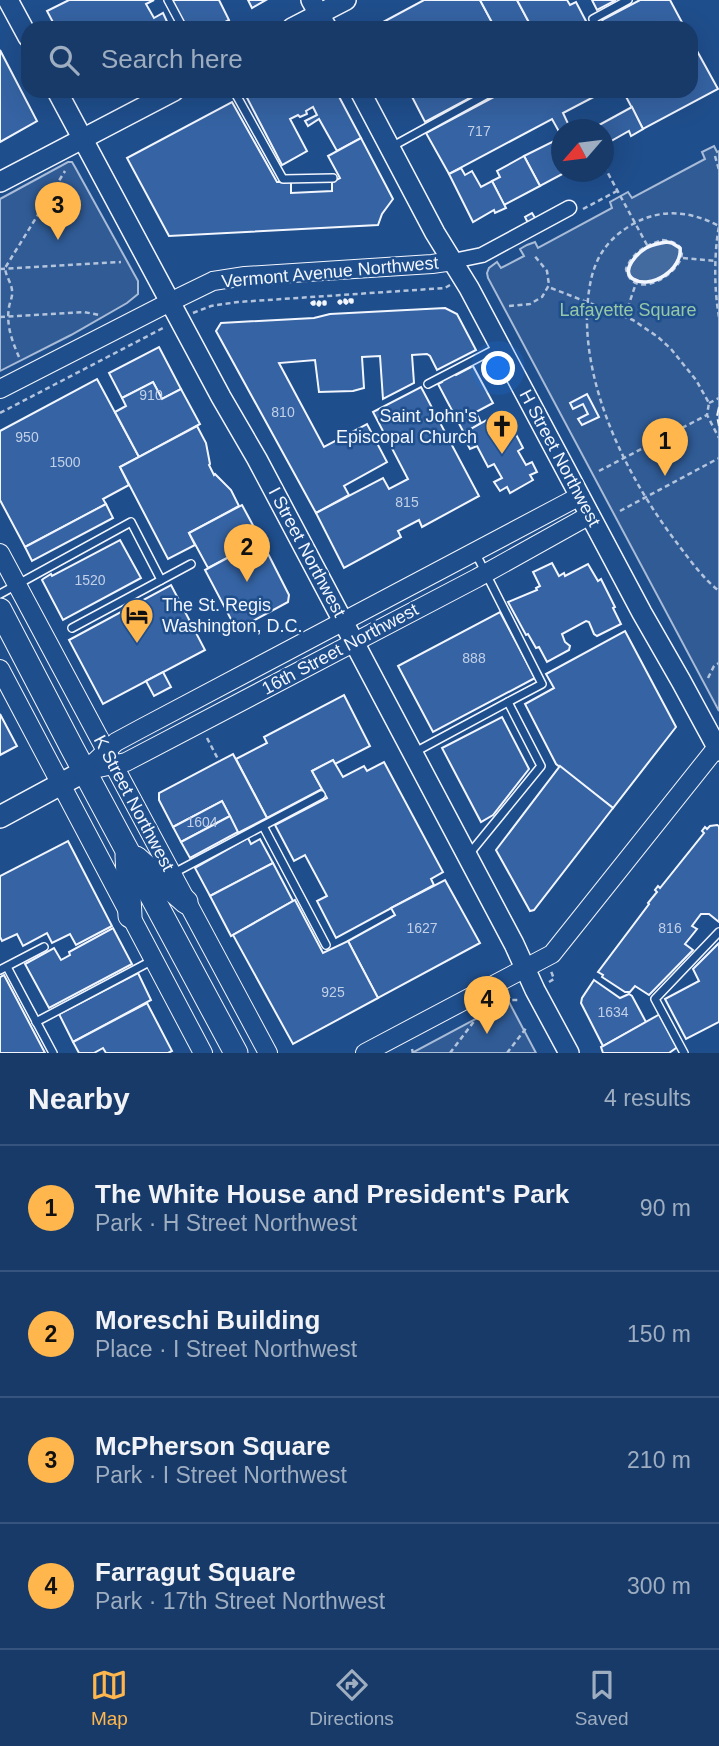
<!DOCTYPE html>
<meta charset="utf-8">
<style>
:root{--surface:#173a69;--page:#20416f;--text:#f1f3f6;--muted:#9eadc0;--line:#36547d;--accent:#ffb74d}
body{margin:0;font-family:Arial,sans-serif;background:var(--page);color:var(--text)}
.compass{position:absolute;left:551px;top:119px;width:63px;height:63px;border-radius:50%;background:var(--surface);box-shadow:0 7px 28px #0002;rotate:242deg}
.you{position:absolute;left:499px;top:369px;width:24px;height:24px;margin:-18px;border:5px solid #fff;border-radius:50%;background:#1a73e8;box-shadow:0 0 0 10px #1a73e833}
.badge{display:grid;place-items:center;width:46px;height:46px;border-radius:50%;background:var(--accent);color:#111;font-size:23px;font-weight:700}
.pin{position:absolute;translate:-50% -58px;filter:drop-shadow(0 2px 4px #0008)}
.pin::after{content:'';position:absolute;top:37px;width:24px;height:21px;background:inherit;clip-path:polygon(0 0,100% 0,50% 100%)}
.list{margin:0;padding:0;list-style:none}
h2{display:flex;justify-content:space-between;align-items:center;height:91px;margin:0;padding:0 28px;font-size:30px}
h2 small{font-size:23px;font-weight:400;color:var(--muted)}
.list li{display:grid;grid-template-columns:46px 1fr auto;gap:21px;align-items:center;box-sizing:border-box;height:126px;padding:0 28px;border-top:2px solid var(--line)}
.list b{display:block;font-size:26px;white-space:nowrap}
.list p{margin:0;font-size:23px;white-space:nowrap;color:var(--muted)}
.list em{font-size:23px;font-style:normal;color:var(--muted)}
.icon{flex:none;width:38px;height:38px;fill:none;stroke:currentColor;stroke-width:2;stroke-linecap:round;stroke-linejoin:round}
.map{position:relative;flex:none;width:719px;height:1053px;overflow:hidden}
.search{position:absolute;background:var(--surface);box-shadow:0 7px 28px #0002;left:21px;right:21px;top:21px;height:77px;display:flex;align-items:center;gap:18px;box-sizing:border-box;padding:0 24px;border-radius:21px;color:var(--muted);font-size:26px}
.sheet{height:595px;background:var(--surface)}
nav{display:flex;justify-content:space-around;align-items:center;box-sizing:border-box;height:98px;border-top:2px solid var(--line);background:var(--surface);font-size:19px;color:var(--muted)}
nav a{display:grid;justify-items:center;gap:4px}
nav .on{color:var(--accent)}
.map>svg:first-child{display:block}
.built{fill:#305b95;stroke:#a8bbd7;stroke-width:2}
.water{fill:#446ba0;stroke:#a8bbd7;stroke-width:2}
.building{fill:#3563a3;stroke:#f2f6ff;stroke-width:2}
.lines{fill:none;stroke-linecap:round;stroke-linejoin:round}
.service-casing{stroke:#f2f6ff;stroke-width:10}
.minor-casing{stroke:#f2f6ff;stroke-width:17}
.tertiary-casing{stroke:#f2f6ff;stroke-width:20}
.secondary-casing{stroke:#f2f6ff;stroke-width:22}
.primary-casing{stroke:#f2f6ff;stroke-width:24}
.trunk-casing{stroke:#f2f6ff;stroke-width:25}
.path{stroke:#b3c4dc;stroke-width:2.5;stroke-dasharray:5 3.5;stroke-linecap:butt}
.service{stroke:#1f4e8c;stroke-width:7}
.minor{stroke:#1f4e8c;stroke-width:14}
.tertiary{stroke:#1f4e8c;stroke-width:18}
.secondary{stroke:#1f4e8c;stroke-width:19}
.primary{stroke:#1f4e8c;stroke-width:21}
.trunk{stroke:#1f4e8c;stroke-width:23}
.fence{stroke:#f2f6ff;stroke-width:2;stroke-dasharray:9 3.5;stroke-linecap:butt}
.wall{stroke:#f2f6ff;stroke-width:3.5}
.labels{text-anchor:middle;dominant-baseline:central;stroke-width:5;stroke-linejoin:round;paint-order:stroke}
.number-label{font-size:14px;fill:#c3d1e8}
.street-label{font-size:18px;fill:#f2f6ff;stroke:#1f4e8c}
.park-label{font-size:18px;fill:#97c8a6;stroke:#1f4e8c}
.poi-label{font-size:18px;fill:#f2f6ff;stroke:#1f4e8c;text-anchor:end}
</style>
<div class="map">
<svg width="719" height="1053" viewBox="0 0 719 1053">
<rect width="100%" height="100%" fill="#1f4e8c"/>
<!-- built -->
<g class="built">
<polygon points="714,146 717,152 719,151 719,711 488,278 487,273 489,268 497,262 501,268 524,256 520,249 527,245 535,242 538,248 612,208 610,202 628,192 632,198 705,159 702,152"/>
<polygon points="68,162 72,162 75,167 138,281 138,294 127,303 71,335 0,371 0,199"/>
<polygon points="509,1002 536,1053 412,1053 483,1015"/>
</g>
<!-- water -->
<path class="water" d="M 667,242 L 672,243 L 680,248 C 683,269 651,290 633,279 C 620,270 638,253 646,248 C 652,245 659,243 667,242 Z"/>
<!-- building -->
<g class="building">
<polygon points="69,0 154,0 146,4 154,18 163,13 170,28 56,28 47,11"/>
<polygon points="170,0 219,0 229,20 214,28 185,28"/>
<polygon points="248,0 266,0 252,8"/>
<polygon points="424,0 480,0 495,28 372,28"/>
<polygon points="480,0 517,0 532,28 495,28"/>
<polygon points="517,0 567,0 570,5 576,2 588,25 583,28 532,28"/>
<polygon points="592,0 616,0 597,10"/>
<polygon points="640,0 670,0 685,28 606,28 602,20"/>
<polygon points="691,40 718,89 643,129 623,91 691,91"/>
<polygon points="0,50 37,121 0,142"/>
<polygon points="251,91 336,91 361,138 337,151 319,119 308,126 305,121 317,115 313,107 306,111 307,114 300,117 298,115 290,119 307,151 282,165 245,94"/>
<polygon points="409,91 483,91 425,122"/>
<polygon points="505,91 605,91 563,113 571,130 562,130 562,137 552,119 449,174 426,133"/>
<polygon points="232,102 277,182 291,182 291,193 332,191 332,182 340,178 328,156 361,138 393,199 382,214 378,225 169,236 127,158"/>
<polygon points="632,107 643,129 631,136 629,131 604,145 604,130 590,130"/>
<polygon points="562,137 562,172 566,172 540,186 524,156"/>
<polygon points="524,156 540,186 504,205 492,181 500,177 497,171"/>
<polygon points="461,168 465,175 472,171 481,187 492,181 506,208 495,213 494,210 473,222 449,174"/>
<polygon points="532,213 535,218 528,223 525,217"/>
<polygon points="445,308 457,314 476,350 437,370 430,356 427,354 412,355 414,383 383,399 380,356 362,357 364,388 353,391 319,392 315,360 279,363 324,447 367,424 387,462 344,486 349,495 316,513 216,331 221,323 314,318 330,314"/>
<polygon points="159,347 181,389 162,399 153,382 122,398 109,373"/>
<polygon points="473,366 493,403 476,412 481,423 464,433 438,384 442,382 441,380 454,373 456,375"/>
<polygon points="97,379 139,457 120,467 129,485 103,499 106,504 25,547 0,500 0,431"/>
<polygon points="153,382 162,399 181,389 200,424 139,457 115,412 126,406 122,398"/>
<polygon points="421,387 479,496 422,527 419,520 398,531 401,537 344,568 316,513 383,478 389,489 408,479 373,412"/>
<polygon points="587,394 599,417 582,425 578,419 588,414 583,404 573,409 570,403"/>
<polygon points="503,411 508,412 510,416 509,421 523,448 518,451 526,465 532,462 537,472 530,475 533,480 510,493 507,487 500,491 494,482 502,478 494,464 488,467 477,446 470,449 462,434"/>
<polygon points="197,426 206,443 210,464 209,465 214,475 215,474 231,490 239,506 189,533 195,545 168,559 120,467"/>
<polygon points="106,504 113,518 32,561 25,547"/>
<polygon points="242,505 261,540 208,568 189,533"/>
<polygon points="120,540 141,578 63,620 42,580 43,579 51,574 52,576"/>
<polygon points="261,540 289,595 288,602 242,627 234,625 205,570"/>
<polygon points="552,563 559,576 564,573 565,576 588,564 598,581 601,579 615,607 613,608 621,624 597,636 594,634 589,622 586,621 562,634 565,642 570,646 569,650 547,662 539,647 536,648 528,634 526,635 508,602 537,590 536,588 540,586 533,572"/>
<polygon points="171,585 205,650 103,704 69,640"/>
<polygon points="500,612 535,678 433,732 398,666"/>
<polygon points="625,631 676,727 613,808 556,764 525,704 554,688 546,674"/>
<polygon points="163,672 171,687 154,696 146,681"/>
<polygon points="344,695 370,746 335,764 333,760 312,771 322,789 267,818 236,759 267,743 264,737"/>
<polygon points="0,714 17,746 0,755"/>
<polygon points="502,717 529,769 493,815 481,822 442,748"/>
<polygon points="233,754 267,818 238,833 222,801 173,827 159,800 159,793"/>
<polygon points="333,760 343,777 364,766 367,771 384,762 443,872 431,879 434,885 336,938 317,901 327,896 305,855 294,861 275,825 327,798 312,771"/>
<polygon points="560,766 613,808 534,910 530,911 496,850"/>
<polygon points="222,801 230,816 181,842 173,827"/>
<polygon points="230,816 238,832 190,858 181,842"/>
<polygon points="717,825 719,826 719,922 709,914 701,914 692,926 697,929 685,944 693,950 649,995 635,986 630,992 625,992 602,977 603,975 598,972 649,904 648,903 657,892 655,890 658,886 660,888 704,833 702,831 705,827 707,829 710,826"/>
<polygon points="248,838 251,844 260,839 273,863 210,896 195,868"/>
<polygon points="68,841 112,926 76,945 70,934 52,943 47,933 23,946 17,934 2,941 0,937 0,876"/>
<polygon points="273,863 293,901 231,936 210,896"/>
<polygon points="445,880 480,943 378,998 348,941 395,915 391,908"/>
<polygon points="295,900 323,953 348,941 378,998 293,1044 233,935"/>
<polygon points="113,928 132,964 49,1008 25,964 54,948 61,960 70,955 69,952"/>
<polygon points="719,943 719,1022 686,1039 665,999 699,981 693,969"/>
<polygon points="138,973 151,1000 73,1042 59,1014"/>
<polygon points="4,975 14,994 45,1053 0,1053 0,977"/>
<polygon points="594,980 620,998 629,994 632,996 646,1022 603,1046 581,1003 582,998"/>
<polygon points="147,1003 172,1051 168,1053 106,1053 103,1048 94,1053 79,1053 73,1042"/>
<polygon points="660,1014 677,1046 676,1048 669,1053 603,1053 601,1047 603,1046"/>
</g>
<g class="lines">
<defs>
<g id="service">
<polyline points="168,0 183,28"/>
<polyline points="597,28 593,19 628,0"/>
<polyline points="234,91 283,179 333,178"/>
<polyline points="393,146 493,91"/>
<polyline points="428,384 499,347"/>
<polyline points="475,552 542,684 508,702"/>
<polyline points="0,594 131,522 161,580"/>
<polyline points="72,628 191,564"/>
<polyline points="415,752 508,702 541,766 470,853"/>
<polyline points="263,826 326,945"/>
<polyline points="172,874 321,795"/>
<polyline points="7,967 53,1053"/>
<polyline points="0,970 44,947"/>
<polyline points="36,1022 153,960"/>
<polyline points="684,1053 655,999 719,932"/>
</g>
<polyline id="minor" points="453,261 482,255 569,208"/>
<g id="tertiary">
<polyline points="0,389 170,302 213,281 245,276 432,264 453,261"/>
<polyline points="0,553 268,1053"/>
<polyline points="0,669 203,1053"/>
<polyline points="85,771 126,762 477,578 590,515"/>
<polyline points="85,771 116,742 142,728 580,496"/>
<polyline points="365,1053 552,954 717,747"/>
</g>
<g id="secondary">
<polyline points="8,0 28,37"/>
<polyline points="311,0 327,28"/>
<polyline points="292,28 346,0"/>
<polyline points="57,91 221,397 257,459 514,944 535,990 569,1053"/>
<polyline points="360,91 435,233 469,288 642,613 681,681 719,751"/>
<polyline points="0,182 174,91"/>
</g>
<polyline id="primary" points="0,817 85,771"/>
<g id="trunk">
<polyline points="0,610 72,748 236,1053"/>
<polyline points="127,856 130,916"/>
<polyline points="136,858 186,902"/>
</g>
</defs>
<!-- service casing -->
<use href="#service" class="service-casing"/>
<!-- minor casing -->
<use href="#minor" class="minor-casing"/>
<!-- tertiary casing -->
<use href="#tertiary" class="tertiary-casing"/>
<!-- secondary casing -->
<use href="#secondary" class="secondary-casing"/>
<!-- primary casing -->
<use href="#primary" class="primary-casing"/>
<!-- trunk casing -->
<use href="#trunk" class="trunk-casing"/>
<!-- path -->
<g class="path">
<polyline points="715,156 719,170"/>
<polyline points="604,166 647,245"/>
<polyline points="583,209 617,191"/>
<path d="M 662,240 C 719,245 636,315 626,269 C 633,252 645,246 662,240 Z"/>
<polyline points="683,258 716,261"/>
<polyline points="0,269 121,262"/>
<polyline points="551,288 633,320 658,337 671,349 696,380 709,403 707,415 719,438"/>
<polyline points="509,306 530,304 542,297 549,285 547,271 533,254"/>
<polyline points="193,313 211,306 238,302 445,288 450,285"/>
<polyline points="625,316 636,283"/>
<polyline points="0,317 84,312 99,315"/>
<path d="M 719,317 C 714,290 714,253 719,226 C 691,211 661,208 633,224 C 596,245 589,274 587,313 C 585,395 631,484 680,547 C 692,563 704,579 719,591"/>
<path d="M 19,357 C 12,341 6,325 9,307 C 10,301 13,297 12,290 C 11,282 6,277 5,268 L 65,171"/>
<polyline points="709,403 719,398"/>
<polyline points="0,413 165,327"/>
<polyline points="599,471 707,415"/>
<polyline points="620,511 719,458"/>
<polyline points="708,678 714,666 719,663"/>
<polyline points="207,738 219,761"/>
<polyline points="549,982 554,979 551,971"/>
<polyline points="507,994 511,1000 518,1000"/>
<polyline points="412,1049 413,1053"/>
<polyline points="450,1053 481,1012"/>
<polyline points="507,1053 527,1027"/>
</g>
<!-- service -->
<use href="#service" class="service"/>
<!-- minor -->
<use href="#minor" class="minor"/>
<!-- tertiary -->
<use href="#tertiary" class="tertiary"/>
<!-- secondary -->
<use href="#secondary" class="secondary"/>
<!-- primary -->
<use href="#primary" class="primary"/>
<!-- trunk -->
<use href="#trunk" class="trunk"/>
<!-- fence -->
<polyline class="fence" points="719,407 717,416 719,426"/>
<!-- wall -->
<g class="wall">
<path d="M 667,242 L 672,243 L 680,248 C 683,269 651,290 633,279 C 620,270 638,253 646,248 C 652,245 659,243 667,242 Z"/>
<polygon points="345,300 347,302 346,303 345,302"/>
<polygon points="350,300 352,300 352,302 351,302"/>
<polygon points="340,301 341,302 340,303 339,302"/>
<polygon points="314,302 314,304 313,304 312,303"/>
<polygon points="319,302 320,303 319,305 318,304"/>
<rect x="324" y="302" width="1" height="2"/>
</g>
</g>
<!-- icons -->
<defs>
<symbol id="church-pin" viewBox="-11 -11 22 30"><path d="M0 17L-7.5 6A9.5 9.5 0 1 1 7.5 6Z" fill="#ffb74d" stroke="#1f4e8c"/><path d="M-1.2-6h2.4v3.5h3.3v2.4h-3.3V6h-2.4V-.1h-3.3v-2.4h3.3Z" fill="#111"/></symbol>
<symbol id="hotel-pin" viewBox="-11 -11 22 30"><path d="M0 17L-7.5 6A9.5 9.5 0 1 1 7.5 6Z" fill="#ffb74d" stroke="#1f4e8c"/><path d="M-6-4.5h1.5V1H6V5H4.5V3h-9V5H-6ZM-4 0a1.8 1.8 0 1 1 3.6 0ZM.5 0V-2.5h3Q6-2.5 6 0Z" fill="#111"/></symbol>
</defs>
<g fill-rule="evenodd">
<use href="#church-pin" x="483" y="407" width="38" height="52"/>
<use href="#hotel-pin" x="118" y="596" width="38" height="52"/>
</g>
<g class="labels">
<!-- number labels -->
<g class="number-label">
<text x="479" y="131">717</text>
<text x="151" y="395">910</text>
<text x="283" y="412">810</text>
<text x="27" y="437">950</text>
<text x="65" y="462">1500</text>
<text x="407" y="502">815</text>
<text x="90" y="580">1520</text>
<text x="474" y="658">888</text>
<text x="202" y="822">1604</text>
<text x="422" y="928">1627</text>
<text x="670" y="928">816</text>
<text x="333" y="992">925</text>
<text x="613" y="1012">1634</text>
</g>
<!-- street labels -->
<g class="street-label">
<text transform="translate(330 272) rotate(-5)">Vermont Avenue Northwest</text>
<text transform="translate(560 458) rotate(62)">H Street Northwest</text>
<text transform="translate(307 552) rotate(62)">I Street Northwest</text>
<text transform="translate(340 649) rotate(-28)">16th Street Northwest</text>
<text transform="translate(134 803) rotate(62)">K Street Northwest</text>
</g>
<!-- park labels -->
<g class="park-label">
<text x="628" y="310">Lafayette Square</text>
</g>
<!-- poi labels -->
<g class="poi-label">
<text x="477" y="416">Saint John's<tspan x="477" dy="21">Episcopal Church</tspan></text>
<text x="162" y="605" text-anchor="start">The St. Regis<tspan x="162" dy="21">Washington, D.C.</tspan></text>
</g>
</g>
</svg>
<svg class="compass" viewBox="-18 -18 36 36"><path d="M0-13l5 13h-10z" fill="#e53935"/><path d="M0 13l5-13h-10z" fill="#9eadc0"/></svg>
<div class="you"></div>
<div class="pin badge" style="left:665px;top:476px">1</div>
<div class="pin badge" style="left:247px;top:582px">2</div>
<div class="pin badge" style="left:58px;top:240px">3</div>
<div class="pin badge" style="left:487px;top:1034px">4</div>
<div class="search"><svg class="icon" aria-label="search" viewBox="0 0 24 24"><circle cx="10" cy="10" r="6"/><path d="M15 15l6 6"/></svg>Search here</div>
</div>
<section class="sheet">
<h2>Nearby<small>4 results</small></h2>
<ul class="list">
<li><span class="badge">1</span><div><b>The White House and President's Park</b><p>Park · H Street Northwest</p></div><em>90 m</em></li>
<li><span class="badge">2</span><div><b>Moreschi Building</b><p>Place · I Street Northwest</p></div><em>150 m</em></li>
<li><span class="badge">3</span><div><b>McPherson Square</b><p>Park · I Street Northwest</p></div><em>210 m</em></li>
<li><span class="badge">4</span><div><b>Farragut Square</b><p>Park · 17th Street Northwest</p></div><em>300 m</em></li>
</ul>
</section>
<nav>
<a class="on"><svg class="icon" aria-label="map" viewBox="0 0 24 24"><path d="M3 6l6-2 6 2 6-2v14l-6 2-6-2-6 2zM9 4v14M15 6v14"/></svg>Map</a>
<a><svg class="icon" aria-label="directions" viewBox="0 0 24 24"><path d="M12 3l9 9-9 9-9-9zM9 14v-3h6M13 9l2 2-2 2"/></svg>Directions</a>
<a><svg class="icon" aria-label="saved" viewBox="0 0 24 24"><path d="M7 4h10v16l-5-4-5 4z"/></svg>Saved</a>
</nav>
